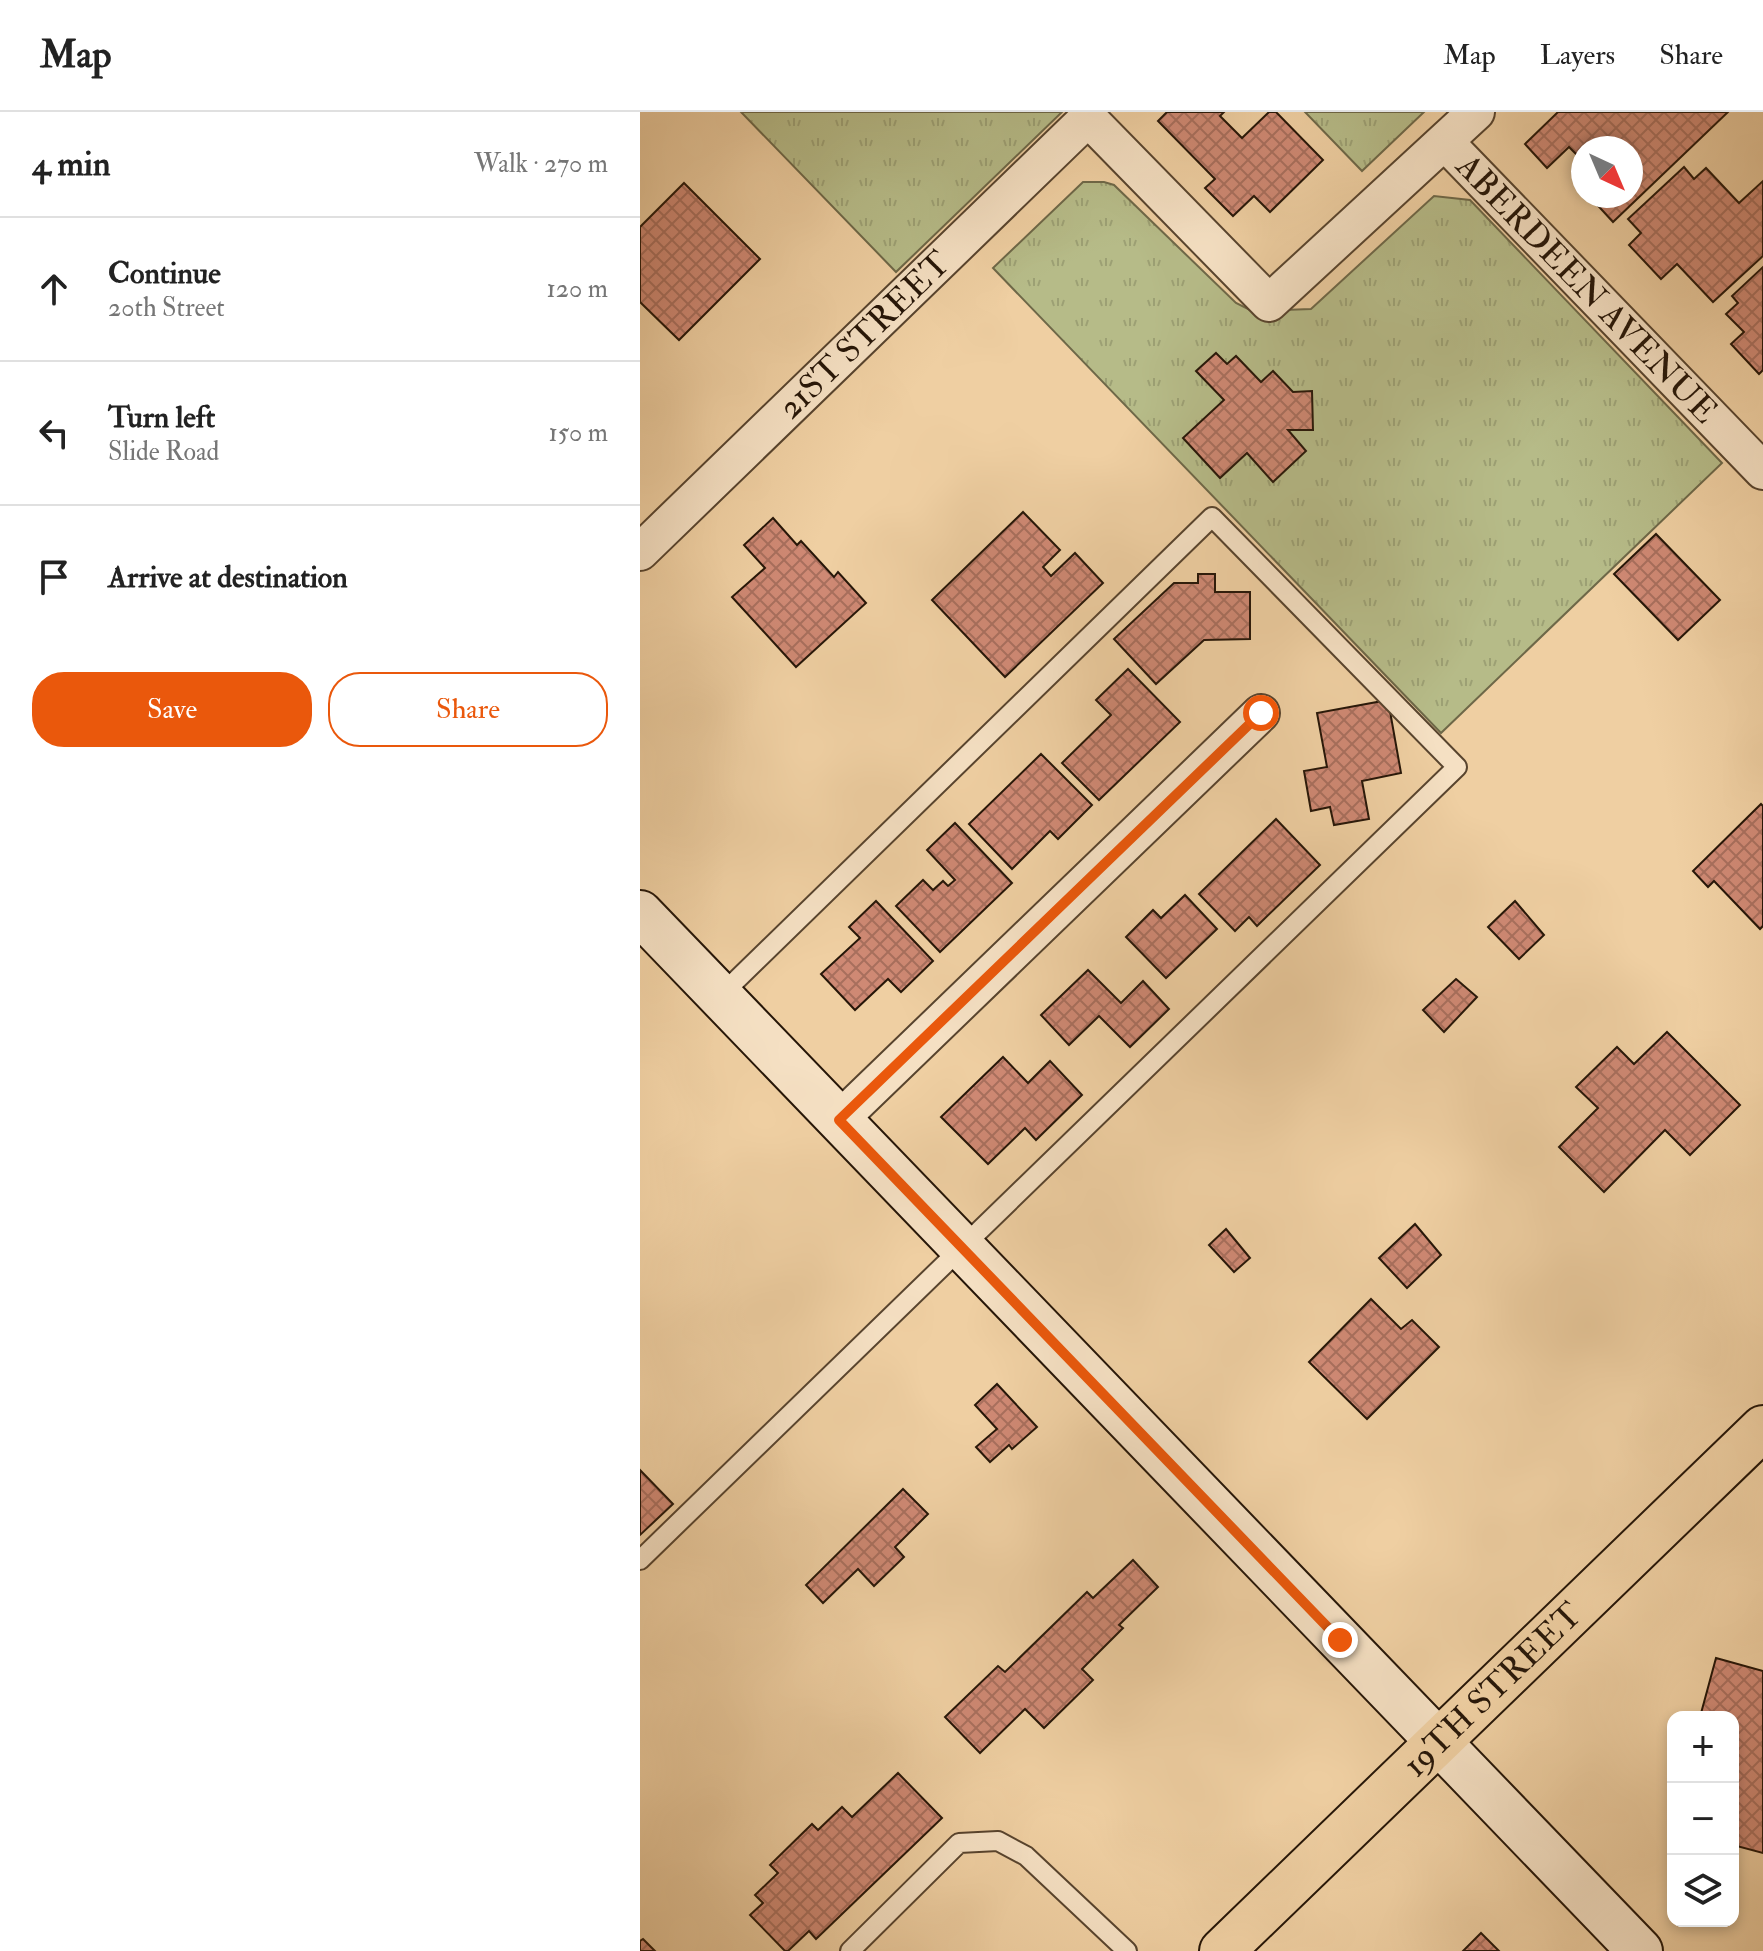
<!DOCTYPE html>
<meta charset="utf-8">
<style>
:root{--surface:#fff;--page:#f2f2f2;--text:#222;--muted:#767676;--line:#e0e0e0;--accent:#ea580c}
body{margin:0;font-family:"IM FELL Double Pica",serif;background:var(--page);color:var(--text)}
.controls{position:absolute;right:24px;bottom:24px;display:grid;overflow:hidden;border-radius:16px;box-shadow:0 4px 12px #0003}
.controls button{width:72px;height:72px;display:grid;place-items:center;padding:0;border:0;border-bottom:2px solid var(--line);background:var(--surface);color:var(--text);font:40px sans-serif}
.compass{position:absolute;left:931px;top:24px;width:72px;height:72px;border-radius:50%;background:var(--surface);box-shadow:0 4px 12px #0003;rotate:136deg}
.stop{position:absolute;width:24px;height:24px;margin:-18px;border:6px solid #ea580c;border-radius:50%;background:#fff}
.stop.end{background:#ea580c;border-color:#fff;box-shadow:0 2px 8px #0008}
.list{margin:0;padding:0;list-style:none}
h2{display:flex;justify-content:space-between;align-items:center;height:104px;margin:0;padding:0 32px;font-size:34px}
h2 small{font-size:26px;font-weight:400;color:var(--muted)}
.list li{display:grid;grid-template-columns:52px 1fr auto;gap:24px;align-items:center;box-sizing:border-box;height:144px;padding:0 32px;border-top:2px solid var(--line)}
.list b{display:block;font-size:30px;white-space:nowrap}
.list p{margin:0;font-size:26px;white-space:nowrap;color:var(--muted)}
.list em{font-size:26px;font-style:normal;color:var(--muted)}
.actions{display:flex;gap:16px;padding:24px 32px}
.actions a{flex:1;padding:18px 0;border:2px solid var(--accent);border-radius:32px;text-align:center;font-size:28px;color:var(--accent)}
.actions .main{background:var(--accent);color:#fff}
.icon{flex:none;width:44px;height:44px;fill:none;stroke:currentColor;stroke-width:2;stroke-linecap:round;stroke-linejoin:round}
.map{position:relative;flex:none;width:1123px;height:1839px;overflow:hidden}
header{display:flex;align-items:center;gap:48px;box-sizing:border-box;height:112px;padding:0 40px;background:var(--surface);border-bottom:2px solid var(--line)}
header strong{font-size:38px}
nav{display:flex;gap:44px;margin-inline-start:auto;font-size:28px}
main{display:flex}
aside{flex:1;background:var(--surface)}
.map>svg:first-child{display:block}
.grass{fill:url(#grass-tufts);stroke:#6e6848;stroke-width:2}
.building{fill:url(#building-cross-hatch);stroke:#261608;stroke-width:2}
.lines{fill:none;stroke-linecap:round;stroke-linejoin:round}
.service-casing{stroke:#58442e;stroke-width:22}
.minor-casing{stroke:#58442e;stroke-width:40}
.secondary-casing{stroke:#261608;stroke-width:48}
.primary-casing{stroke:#261608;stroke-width:48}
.service{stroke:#f5e0c3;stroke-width:18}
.minor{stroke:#f5e0c3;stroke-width:36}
.secondary{stroke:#f5e0c3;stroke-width:44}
.primary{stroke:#efcfa2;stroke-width:44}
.route{stroke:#ea580c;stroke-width:10}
.labels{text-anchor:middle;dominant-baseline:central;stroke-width:7;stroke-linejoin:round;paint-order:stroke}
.street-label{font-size:34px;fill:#261608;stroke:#f5e0c3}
</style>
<header>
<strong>Map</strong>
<nav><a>Map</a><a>Layers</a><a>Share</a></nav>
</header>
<main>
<aside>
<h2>4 min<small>Walk · 270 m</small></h2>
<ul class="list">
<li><svg class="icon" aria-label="ahead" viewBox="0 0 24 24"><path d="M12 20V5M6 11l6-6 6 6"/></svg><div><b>Continue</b><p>20th Street</p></div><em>120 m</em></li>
<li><svg class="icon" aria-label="left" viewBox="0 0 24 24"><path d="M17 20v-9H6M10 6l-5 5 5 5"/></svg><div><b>Turn left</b><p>Slide Road</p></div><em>150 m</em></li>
<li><svg class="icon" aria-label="arrive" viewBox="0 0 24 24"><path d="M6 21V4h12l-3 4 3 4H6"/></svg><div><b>Arrive at destination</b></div></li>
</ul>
<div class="actions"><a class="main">Save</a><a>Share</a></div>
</aside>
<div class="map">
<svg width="1123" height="1839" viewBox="0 0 1123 1839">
<defs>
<pattern id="grass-tufts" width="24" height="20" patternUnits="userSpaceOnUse" patternTransform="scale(2)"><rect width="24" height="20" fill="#b6bb88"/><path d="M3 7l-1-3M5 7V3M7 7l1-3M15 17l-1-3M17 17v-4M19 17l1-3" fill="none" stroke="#9ca074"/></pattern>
<pattern id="building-cross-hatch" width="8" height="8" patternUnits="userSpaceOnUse" patternTransform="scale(2)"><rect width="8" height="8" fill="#cf8974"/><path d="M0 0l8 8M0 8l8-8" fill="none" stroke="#a86f5d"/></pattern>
</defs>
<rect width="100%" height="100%" fill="#efcfa2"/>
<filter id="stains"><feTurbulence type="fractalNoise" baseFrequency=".0025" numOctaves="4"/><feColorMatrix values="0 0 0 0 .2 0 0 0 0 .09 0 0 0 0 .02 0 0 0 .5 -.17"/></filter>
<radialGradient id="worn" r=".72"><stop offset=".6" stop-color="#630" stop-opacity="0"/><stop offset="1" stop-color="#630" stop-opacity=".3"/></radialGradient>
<!-- grass -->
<g class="grass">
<polygon points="101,0 422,0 256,160"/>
<polygon points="665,0 784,0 722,59"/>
<polygon points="443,70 464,70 474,73 596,191 612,199 671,197 794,84 830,88 1082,351 801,621 353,156"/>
</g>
<!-- building -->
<g class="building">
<polygon points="527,0 584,0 580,4 602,26 629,0 636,0 683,48 630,100 614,84 593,104 565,76 575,67 518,9"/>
<polygon points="918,0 1088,0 973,110 950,85 991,84 991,36 943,36 943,49 929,35 907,56 885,32"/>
<polygon points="1044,55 1054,67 1066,56 1099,91 1123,69 1123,144 1073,190 1037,152 1021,167 989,133 1001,121 988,107"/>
<polygon points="44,71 120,147 39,228 0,190 0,115"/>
<polygon points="1123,155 1123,258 1119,262 1091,232 1104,220 1086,202 1098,191 1092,184"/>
<polygon points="576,241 587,252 596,244 621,270 633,259 653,280 672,279 673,318 648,318 666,339 633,370 607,341 580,366 543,326 584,288 556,259"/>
<polygon points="383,400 420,438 403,455 411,464 435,441 463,471 365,565 292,488"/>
<polygon points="133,406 157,433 161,429 194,465 198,460 226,491 156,555 92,485 125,456 104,433"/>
<polygon points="1016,422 1080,488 1038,528 974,462"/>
<polygon points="558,462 575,462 575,480 610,480 610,527 564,528 516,572 474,527 534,471 558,471"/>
<polygon points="488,557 540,610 459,688 422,651 471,603 456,588"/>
<polygon points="748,588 761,661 722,669 729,707 694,713 690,695 671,699 664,659 687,655 677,601"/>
<polygon points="401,642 452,693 418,727 410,719 372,757 329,712"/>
<polygon points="1121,692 1123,694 1123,814 1120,817 1074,769 1068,775 1053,759"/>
<polygon points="636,707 680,753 617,814 609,805 595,819 559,782"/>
<polygon points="315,711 372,771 300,840 256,794 283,768 293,778 303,769 308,774 315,768 287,738"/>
<polygon points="545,783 577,817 526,866 486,825 513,798 521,806"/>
<polygon points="236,789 293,849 261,880 248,867 215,898 181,862 220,826 209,815"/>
<polygon points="875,789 904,823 879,847 848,815"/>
<polygon points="448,858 481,891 503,869 529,897 490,935 459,904 429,933 401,903"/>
<polygon points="816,867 837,885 804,920 783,898"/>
<polygon points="1027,920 1100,993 1050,1043 1025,1018 964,1080 919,1035 958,996 936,975 977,935 994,952"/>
<polygon points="363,945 388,971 410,949 442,983 396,1028 385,1016 348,1052 301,1005"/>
<polygon points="775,1112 801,1143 767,1176 739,1146"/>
<polygon points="586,1117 610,1146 594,1160 569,1133"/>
<polygon points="731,1187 761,1217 772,1208 799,1235 727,1307 669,1250"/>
<polygon points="357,1272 397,1315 372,1337 369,1333 350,1350 336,1335 357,1317 335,1293"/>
<polygon points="0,1358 33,1392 0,1423"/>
<polygon points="263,1377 288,1402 255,1435 264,1445 234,1474 218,1457 183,1491 166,1473"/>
<polygon points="493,1448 518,1475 479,1513 483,1516 442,1557 453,1568 404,1616 385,1597 340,1641 305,1605 358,1554 365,1560 447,1480 453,1486"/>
<polygon points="1076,1546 1123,1559 1123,1741 1093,1733 1093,1674 1097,1660 1093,1659 1093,1605 1060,1605"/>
<polygon points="258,1661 302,1706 176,1827 169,1819 148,1839 145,1839 110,1803 123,1791 115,1783 138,1761 130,1753 172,1712 178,1718 202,1695 212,1705"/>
<polygon points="841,1821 859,1839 823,1839"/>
<polygon points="3,1827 15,1839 0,1839 0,1829"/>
</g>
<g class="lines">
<defs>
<g id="service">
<polyline points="0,1448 817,655 572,405 80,884"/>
<polyline points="210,1839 319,1731 358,1729 386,1744 487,1839"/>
</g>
<g id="minor">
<path id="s1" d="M 805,30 L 1123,359"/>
<path id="s2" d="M 0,440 L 448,6 L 629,191 L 836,0"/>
<polyline points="199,1008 621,601"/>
</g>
<polyline id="secondary" points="0,801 1000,1839"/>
<g id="primary">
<path id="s3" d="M 582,1839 L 1123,1316"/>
</g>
</defs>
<!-- service casing -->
<use href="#service" class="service-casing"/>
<!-- minor casing -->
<use href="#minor" class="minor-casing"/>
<!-- secondary casing -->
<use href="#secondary" class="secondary-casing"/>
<!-- primary casing -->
<use href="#primary" class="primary-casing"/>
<!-- service -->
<use href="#service" class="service"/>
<!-- minor -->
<use href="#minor" class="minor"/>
<!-- secondary -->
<use href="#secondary" class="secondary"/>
<!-- primary -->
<use href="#primary" class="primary"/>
</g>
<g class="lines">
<!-- route -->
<polyline class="route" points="621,601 199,1008 700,1528"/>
</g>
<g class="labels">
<!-- street labels -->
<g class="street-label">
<text stroke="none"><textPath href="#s1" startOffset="204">ABERDEEN AVENUE</textPath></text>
<text stroke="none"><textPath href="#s2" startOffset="312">21ST STREET</textPath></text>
<text stroke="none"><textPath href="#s3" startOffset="376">19TH STREET</textPath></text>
</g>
</g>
<rect width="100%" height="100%" filter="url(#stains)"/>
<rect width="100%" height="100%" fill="url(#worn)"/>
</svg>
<div class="controls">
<button>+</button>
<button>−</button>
<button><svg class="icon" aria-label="layers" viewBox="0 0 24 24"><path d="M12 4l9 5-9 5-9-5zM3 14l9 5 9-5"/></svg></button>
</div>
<svg class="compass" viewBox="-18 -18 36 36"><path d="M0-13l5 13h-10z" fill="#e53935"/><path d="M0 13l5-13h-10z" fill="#767676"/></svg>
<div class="stop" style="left:621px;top:601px"></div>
<div class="stop end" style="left:700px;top:1528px"></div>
</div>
</main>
